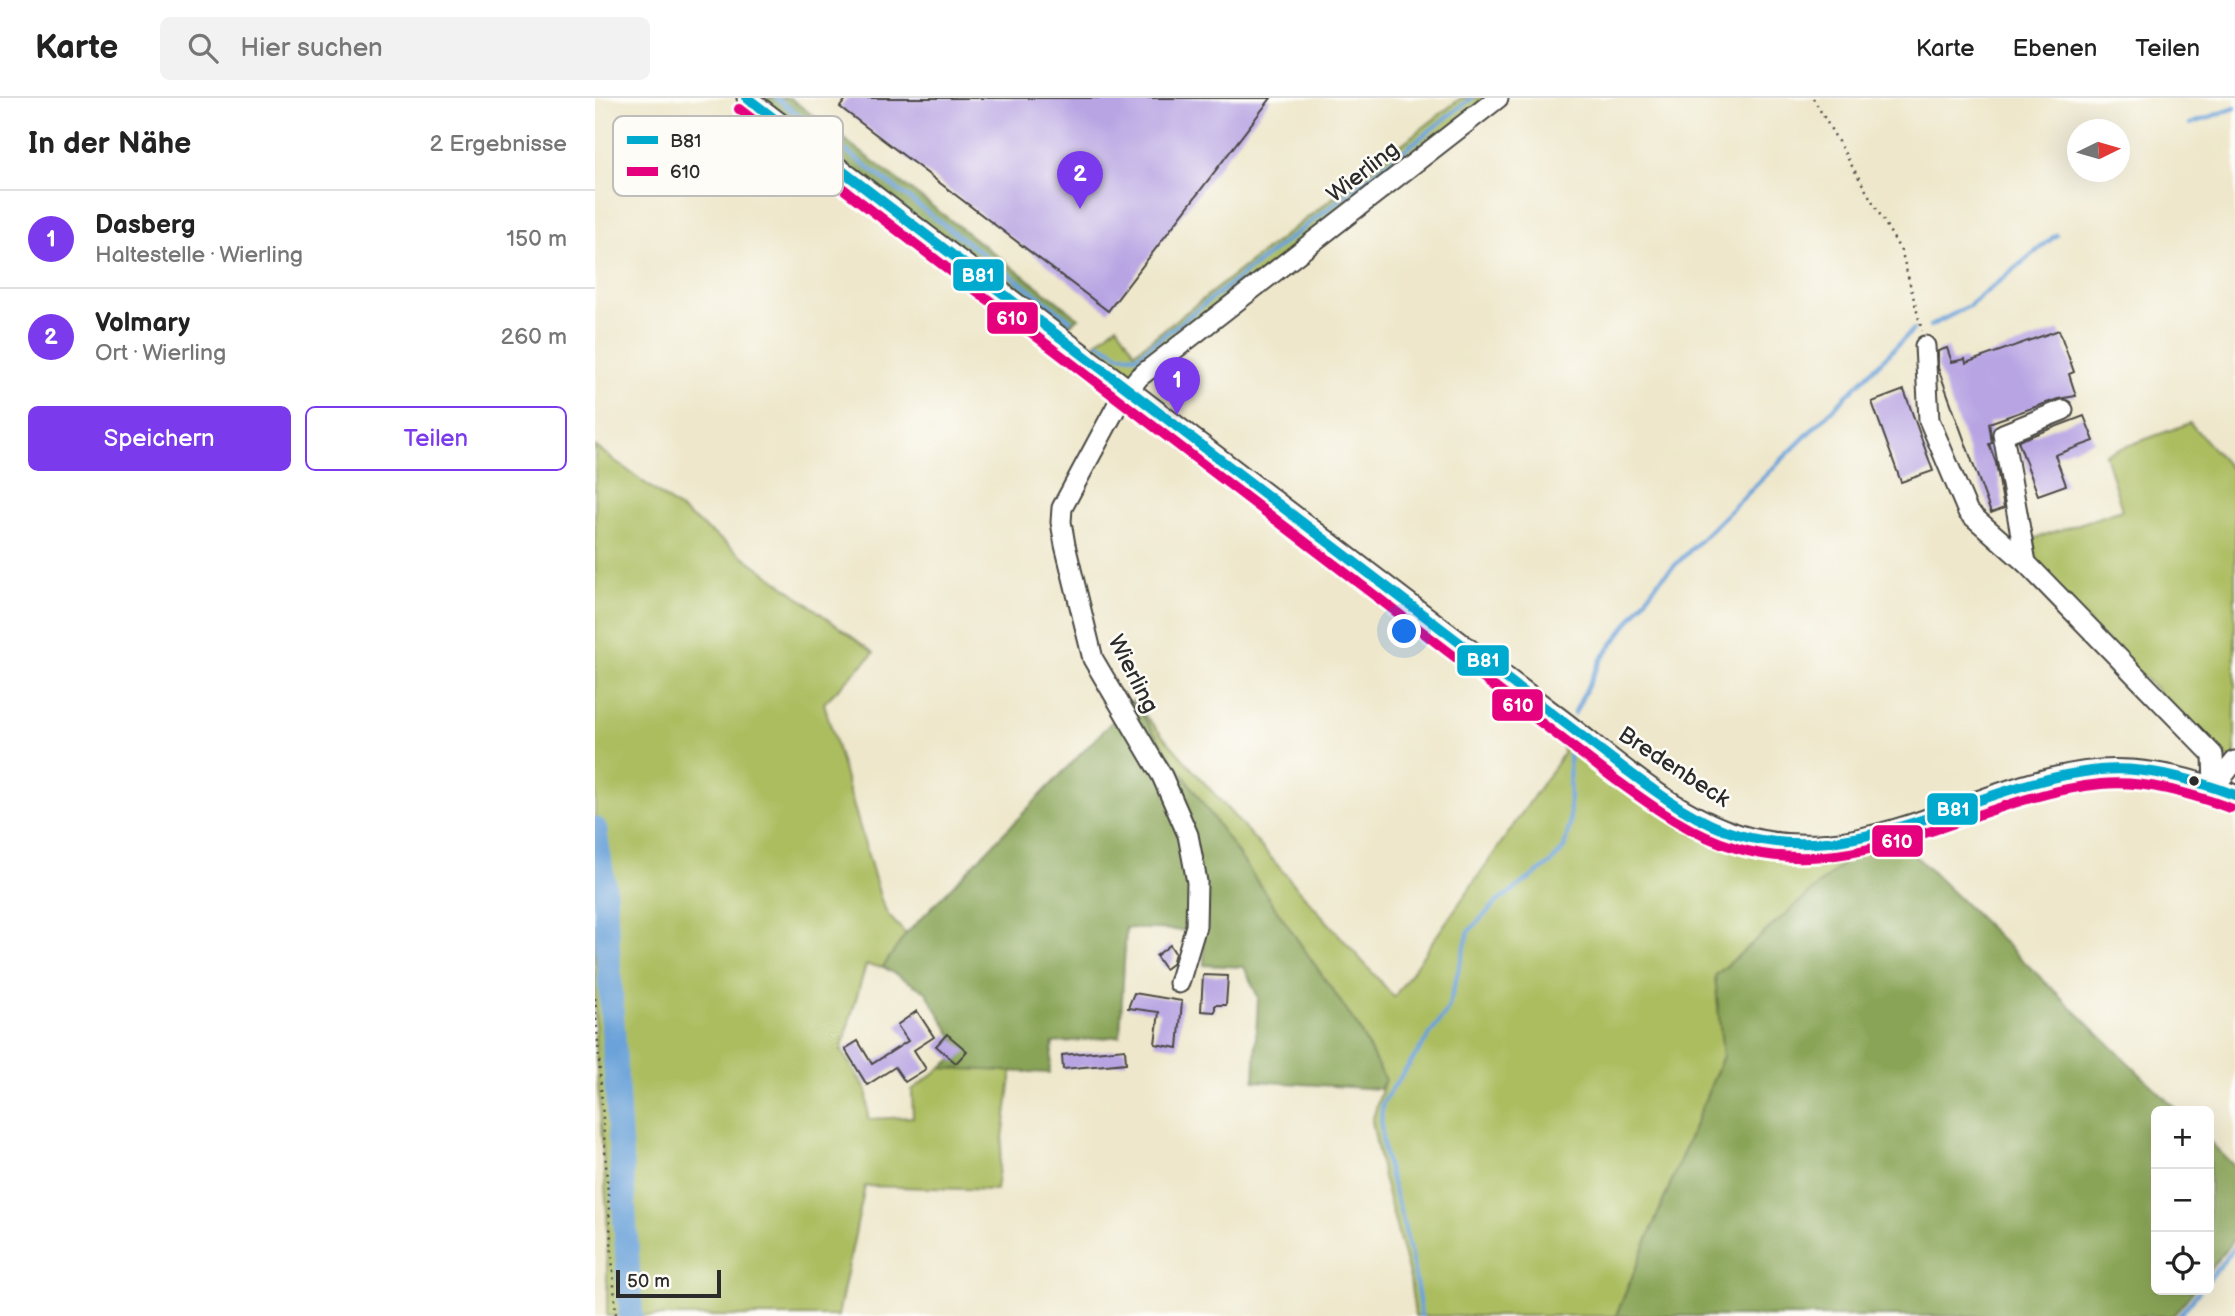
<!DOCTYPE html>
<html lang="de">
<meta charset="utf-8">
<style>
:root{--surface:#fff;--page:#f2f2f2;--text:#222;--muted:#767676;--line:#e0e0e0;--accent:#7c3aed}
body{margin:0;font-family:"Balsamiq Sans",sans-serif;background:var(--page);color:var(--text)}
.controls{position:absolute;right:21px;bottom:21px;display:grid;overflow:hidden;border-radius:10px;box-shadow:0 7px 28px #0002}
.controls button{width:63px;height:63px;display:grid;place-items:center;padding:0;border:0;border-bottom:2px solid var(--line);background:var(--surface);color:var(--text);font:35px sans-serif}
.compass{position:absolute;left:1472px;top:21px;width:63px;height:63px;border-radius:50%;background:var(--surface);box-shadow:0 7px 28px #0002;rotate:85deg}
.scale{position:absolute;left:21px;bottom:18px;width:105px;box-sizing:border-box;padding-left:7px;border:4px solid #2b2b2b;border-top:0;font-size:19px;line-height:24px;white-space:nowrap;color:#2b2b2b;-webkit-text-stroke:5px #fdfcf7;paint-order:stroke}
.you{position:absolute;left:810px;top:534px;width:24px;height:24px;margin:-18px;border:5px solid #fff;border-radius:50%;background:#1a73e8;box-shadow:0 0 0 10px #1a73e833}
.badge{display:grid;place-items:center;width:46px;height:46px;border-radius:50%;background:var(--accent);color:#fff;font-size:23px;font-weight:700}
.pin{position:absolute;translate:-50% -58px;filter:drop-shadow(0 2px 4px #0008)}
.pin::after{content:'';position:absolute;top:37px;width:24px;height:21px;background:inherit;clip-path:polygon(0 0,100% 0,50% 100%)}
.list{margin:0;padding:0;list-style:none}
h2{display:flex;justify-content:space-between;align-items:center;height:91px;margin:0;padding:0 28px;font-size:30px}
h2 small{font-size:23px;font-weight:400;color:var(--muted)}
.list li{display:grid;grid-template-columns:46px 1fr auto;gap:21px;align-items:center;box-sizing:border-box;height:98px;padding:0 28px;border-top:2px solid var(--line)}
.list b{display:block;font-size:26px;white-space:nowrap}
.list p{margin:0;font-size:23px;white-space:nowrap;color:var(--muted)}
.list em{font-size:23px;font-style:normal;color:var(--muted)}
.actions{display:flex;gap:14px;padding:21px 28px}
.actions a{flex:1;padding:16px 0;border:2px solid var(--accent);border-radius:10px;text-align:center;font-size:24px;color:var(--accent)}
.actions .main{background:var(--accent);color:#fff}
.icon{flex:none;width:38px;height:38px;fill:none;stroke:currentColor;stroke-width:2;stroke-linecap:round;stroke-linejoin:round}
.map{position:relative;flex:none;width:1640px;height:1218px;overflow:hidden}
header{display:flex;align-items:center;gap:42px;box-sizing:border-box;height:98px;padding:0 35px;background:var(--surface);border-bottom:2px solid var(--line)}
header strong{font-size:33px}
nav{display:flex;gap:38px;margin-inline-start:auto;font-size:24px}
.search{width:490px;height:63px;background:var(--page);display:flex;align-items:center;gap:18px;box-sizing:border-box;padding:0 24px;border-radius:10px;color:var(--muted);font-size:26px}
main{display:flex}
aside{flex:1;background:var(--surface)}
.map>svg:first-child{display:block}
.green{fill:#acbd60;stroke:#6c7446;stroke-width:2}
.forest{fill:#89a456;stroke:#5a6840;stroke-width:2}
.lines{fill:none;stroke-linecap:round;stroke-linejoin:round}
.stream{stroke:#6ba2d9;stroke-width:4.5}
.river{stroke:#6ba2d9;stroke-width:24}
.building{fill:#b8a4e3}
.minor-casing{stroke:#484743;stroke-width:23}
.path{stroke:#484743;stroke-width:2.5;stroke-dasharray:2 5;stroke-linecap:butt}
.minor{stroke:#fff;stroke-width:19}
.bus-1-casing{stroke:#fdfcf7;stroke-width:16}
.bus-2-casing{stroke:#fdfcf7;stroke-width:16}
.bus-1{stroke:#00a9ce;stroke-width:10}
.bus-2{stroke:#e5007d;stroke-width:10}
.bus-dot{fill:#2b2b2b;stroke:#fdfcf7;stroke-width:2.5}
.labels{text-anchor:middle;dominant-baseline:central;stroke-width:5;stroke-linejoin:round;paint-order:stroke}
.street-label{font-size:23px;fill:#2b2b2b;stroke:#fdfcf7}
.key{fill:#fdfcf7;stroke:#bebdba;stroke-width:2}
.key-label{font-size:19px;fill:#2b2b2b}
.line-badge{stroke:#fdfcf7;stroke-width:2.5}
.badge-label{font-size:19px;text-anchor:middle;font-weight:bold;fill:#fff}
</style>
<header>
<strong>Karte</strong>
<div class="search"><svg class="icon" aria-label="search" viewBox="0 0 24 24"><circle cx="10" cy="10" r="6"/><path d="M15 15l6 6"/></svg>Hier suchen</div>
<nav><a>Karte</a><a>Ebenen</a><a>Teilen</a></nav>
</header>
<main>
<aside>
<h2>In der Nähe<small>2 Ergebnisse</small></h2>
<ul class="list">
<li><span class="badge">1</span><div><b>Dasberg</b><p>Haltestelle · Wierling</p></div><em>150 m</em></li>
<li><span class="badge">2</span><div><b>Volmary</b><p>Ort · Wierling</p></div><em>260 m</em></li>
</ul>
<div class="actions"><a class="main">Speichern</a><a>Teilen</a></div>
</aside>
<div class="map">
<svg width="1640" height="1218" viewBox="0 0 1640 1218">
<rect width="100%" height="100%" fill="#fdfcf7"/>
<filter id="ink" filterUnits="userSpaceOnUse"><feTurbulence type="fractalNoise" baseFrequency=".0143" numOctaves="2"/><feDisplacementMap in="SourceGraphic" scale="14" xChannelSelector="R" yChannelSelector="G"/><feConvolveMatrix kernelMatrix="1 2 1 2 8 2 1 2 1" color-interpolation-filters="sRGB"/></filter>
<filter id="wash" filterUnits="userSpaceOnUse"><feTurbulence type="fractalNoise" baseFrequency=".00686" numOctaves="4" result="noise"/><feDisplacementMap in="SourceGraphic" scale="28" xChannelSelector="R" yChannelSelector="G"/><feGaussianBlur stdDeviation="1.57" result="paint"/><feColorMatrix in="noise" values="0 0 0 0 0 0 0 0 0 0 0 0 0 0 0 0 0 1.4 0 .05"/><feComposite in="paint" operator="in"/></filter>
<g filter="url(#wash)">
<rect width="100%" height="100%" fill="#eee7cb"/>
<!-- green -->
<g class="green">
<polygon points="866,0 900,0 542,276 528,278 500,256 501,245 522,227 540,254"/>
<polygon points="1595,325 1635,370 1640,366 1640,658 1634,661 1525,557 1441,470 1435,451 1437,441 1527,412 1510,356"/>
<polygon points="0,348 279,555 229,605 286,802 293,817 311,836 288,869 271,867 246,952 272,993 273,1021 318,1019 317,992 346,970 417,973 401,1092 270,1088 243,1218 12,1218 12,1115 0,944"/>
<polygon points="537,603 799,899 968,656 966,630 1032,679 1182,752 1220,756 1266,750 1120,878 1128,958 1021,1218 820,1218 815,1181 788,1079 777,1023 790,981 763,929"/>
</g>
<!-- forest -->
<g class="forest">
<polygon points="164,0 195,0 484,220 466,232"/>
<polygon points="537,603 763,929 790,982 785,991 659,983 663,899 649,869 609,867 609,833 531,830 525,938 458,945 454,975 346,970 367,954 331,894 288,869 311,836"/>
<polygon points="1302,740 1583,1013 1561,1013 1561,1192 1599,1192 1578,1218 1021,1218 1128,958 1120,878 1266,750"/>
<polygon points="1614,1043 1640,1069 1640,1140 1614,1173"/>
</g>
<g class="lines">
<!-- stream -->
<g class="stream">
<polyline points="181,0 475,222"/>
<polyline points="1595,26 1640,10"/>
<polyline points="1335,228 1374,208 1461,137"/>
<polyline points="504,245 525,257 542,258 877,0"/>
<polyline points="979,616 1005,563 1063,484 1318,232"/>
<polyline points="1614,1181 1640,1149"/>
<path d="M 826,1218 C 822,1184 815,1150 806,1116 C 796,1080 781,1042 788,1004 L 853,911 L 874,833 L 902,804 L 956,765 L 969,750 L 975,726 L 974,641"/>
<polyline points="1584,1218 1605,1192"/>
</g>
<!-- river -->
<polyline class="river" points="0,731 9,788 36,1218"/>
</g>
<g id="blocks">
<!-- building -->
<g class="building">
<polygon points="252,0 676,0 513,213 245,9"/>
<polygon points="1464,232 1479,274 1474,276 1481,298 1463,301 1394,325 1397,345 1394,346 1401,365 1409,410 1396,415 1343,270 1343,253 1352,250 1357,264 1370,261 1371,265"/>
<polygon points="1309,292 1338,373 1306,384 1277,304"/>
<polygon points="1489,318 1499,343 1460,357 1471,387 1443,397 1423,343"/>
<polygon points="575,847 580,855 577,866 570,871 561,858"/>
<polygon points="608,877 633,878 631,907 620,907 620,914 606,913"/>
<polygon points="539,895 587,903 583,950 560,946 564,914 533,910"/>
<polygon points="322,913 339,939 319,952 331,971 310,984 300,969 272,987 250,951 263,943 277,966 313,943 302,927"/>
<polygon points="352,936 372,953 361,965 341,948"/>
<polygon points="530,951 531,965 468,971 467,957"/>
</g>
</g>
</g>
<g filter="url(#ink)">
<use href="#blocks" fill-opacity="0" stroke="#484743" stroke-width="2"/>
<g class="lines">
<defs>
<g id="minor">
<path d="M 152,0 L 967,622 C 1021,663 1079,717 1145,737 C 1274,776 1381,682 1505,672 C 1552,669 1597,680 1640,697"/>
<polyline points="1330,248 1334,322 1373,414 1431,465 1618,657 1619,689"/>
<polyline points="1431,465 1408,336 1468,312"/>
<polyline points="1619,689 1640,663"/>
<polyline points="584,885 601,828 602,784 593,737 567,678 498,561 470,447 466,424 467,410 524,304 544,279 903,0"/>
</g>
</defs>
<!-- minor casing -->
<use href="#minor" class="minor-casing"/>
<!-- path -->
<g class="path">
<polyline points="1218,0 1307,155 1327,233"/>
<polyline points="0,900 21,1218"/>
</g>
<!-- minor -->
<use href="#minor" class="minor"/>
<defs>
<path id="bus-1" d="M 152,0 L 1030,671 C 1065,697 1102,725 1144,737 C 1271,773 1382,683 1505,672 C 1551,668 1597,681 1640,697"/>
<path id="bus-2" d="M 144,11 L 1021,682 C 1058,709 1096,737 1141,750 C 1270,788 1381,698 1506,686 C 1550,682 1594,695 1635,710"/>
</defs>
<!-- bus-1 casing -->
<use href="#bus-1" class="bus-1-casing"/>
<!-- bus-2 casing -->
<use href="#bus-2" class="bus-2-casing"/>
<!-- bus-1 -->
<use href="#bus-1" class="bus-1"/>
<!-- bus-2 -->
<use href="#bus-2" class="bus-2"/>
</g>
</g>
<!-- markers -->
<circle class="bus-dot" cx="1599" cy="683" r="6"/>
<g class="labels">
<!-- street labels -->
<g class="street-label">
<text transform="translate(768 74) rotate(-38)">Wierling</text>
<text transform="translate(538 576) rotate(63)">Wierling</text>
<text transform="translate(1079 669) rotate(33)">Bredenbeck</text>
</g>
</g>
<!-- legend -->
<rect x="18" y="18" width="230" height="80" rx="10" class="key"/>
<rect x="32" y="38" width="31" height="8" fill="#00a9ce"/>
<rect x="32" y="69" width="31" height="9" fill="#e5007d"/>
<g class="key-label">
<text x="75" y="49">B81</text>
<text x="75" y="80">610</text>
</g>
<g class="line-badge">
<rect x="357" y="160" width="53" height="34" rx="7" fill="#00a9ce"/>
<rect x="391" y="203" width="53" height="34" rx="7" fill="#e5007d"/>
<rect x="861" y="546" width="54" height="33" rx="7" fill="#00a9ce"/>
<rect x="896" y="590" width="53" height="34" rx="7" fill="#e5007d"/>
<rect x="1331" y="694" width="53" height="34" rx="7" fill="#00a9ce"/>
<rect x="1276" y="726" width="53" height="34" rx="7" fill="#e5007d"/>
</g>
<g class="badge-label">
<text x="383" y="184">B81</text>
<text x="417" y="227">610</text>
<text x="888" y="569">B81</text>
<text x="923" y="614">610</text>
<text x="1358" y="718">B81</text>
<text x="1302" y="750">610</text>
</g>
</svg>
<div class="controls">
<button>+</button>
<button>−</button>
<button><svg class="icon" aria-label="locate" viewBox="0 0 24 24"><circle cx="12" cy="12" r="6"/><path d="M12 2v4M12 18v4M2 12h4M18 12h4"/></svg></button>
</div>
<svg class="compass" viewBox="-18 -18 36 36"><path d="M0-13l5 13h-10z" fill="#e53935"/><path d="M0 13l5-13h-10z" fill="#767676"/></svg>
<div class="scale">50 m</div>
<div class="you"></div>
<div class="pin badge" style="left:582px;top:317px">1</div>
<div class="pin badge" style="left:485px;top:111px">2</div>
</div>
</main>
